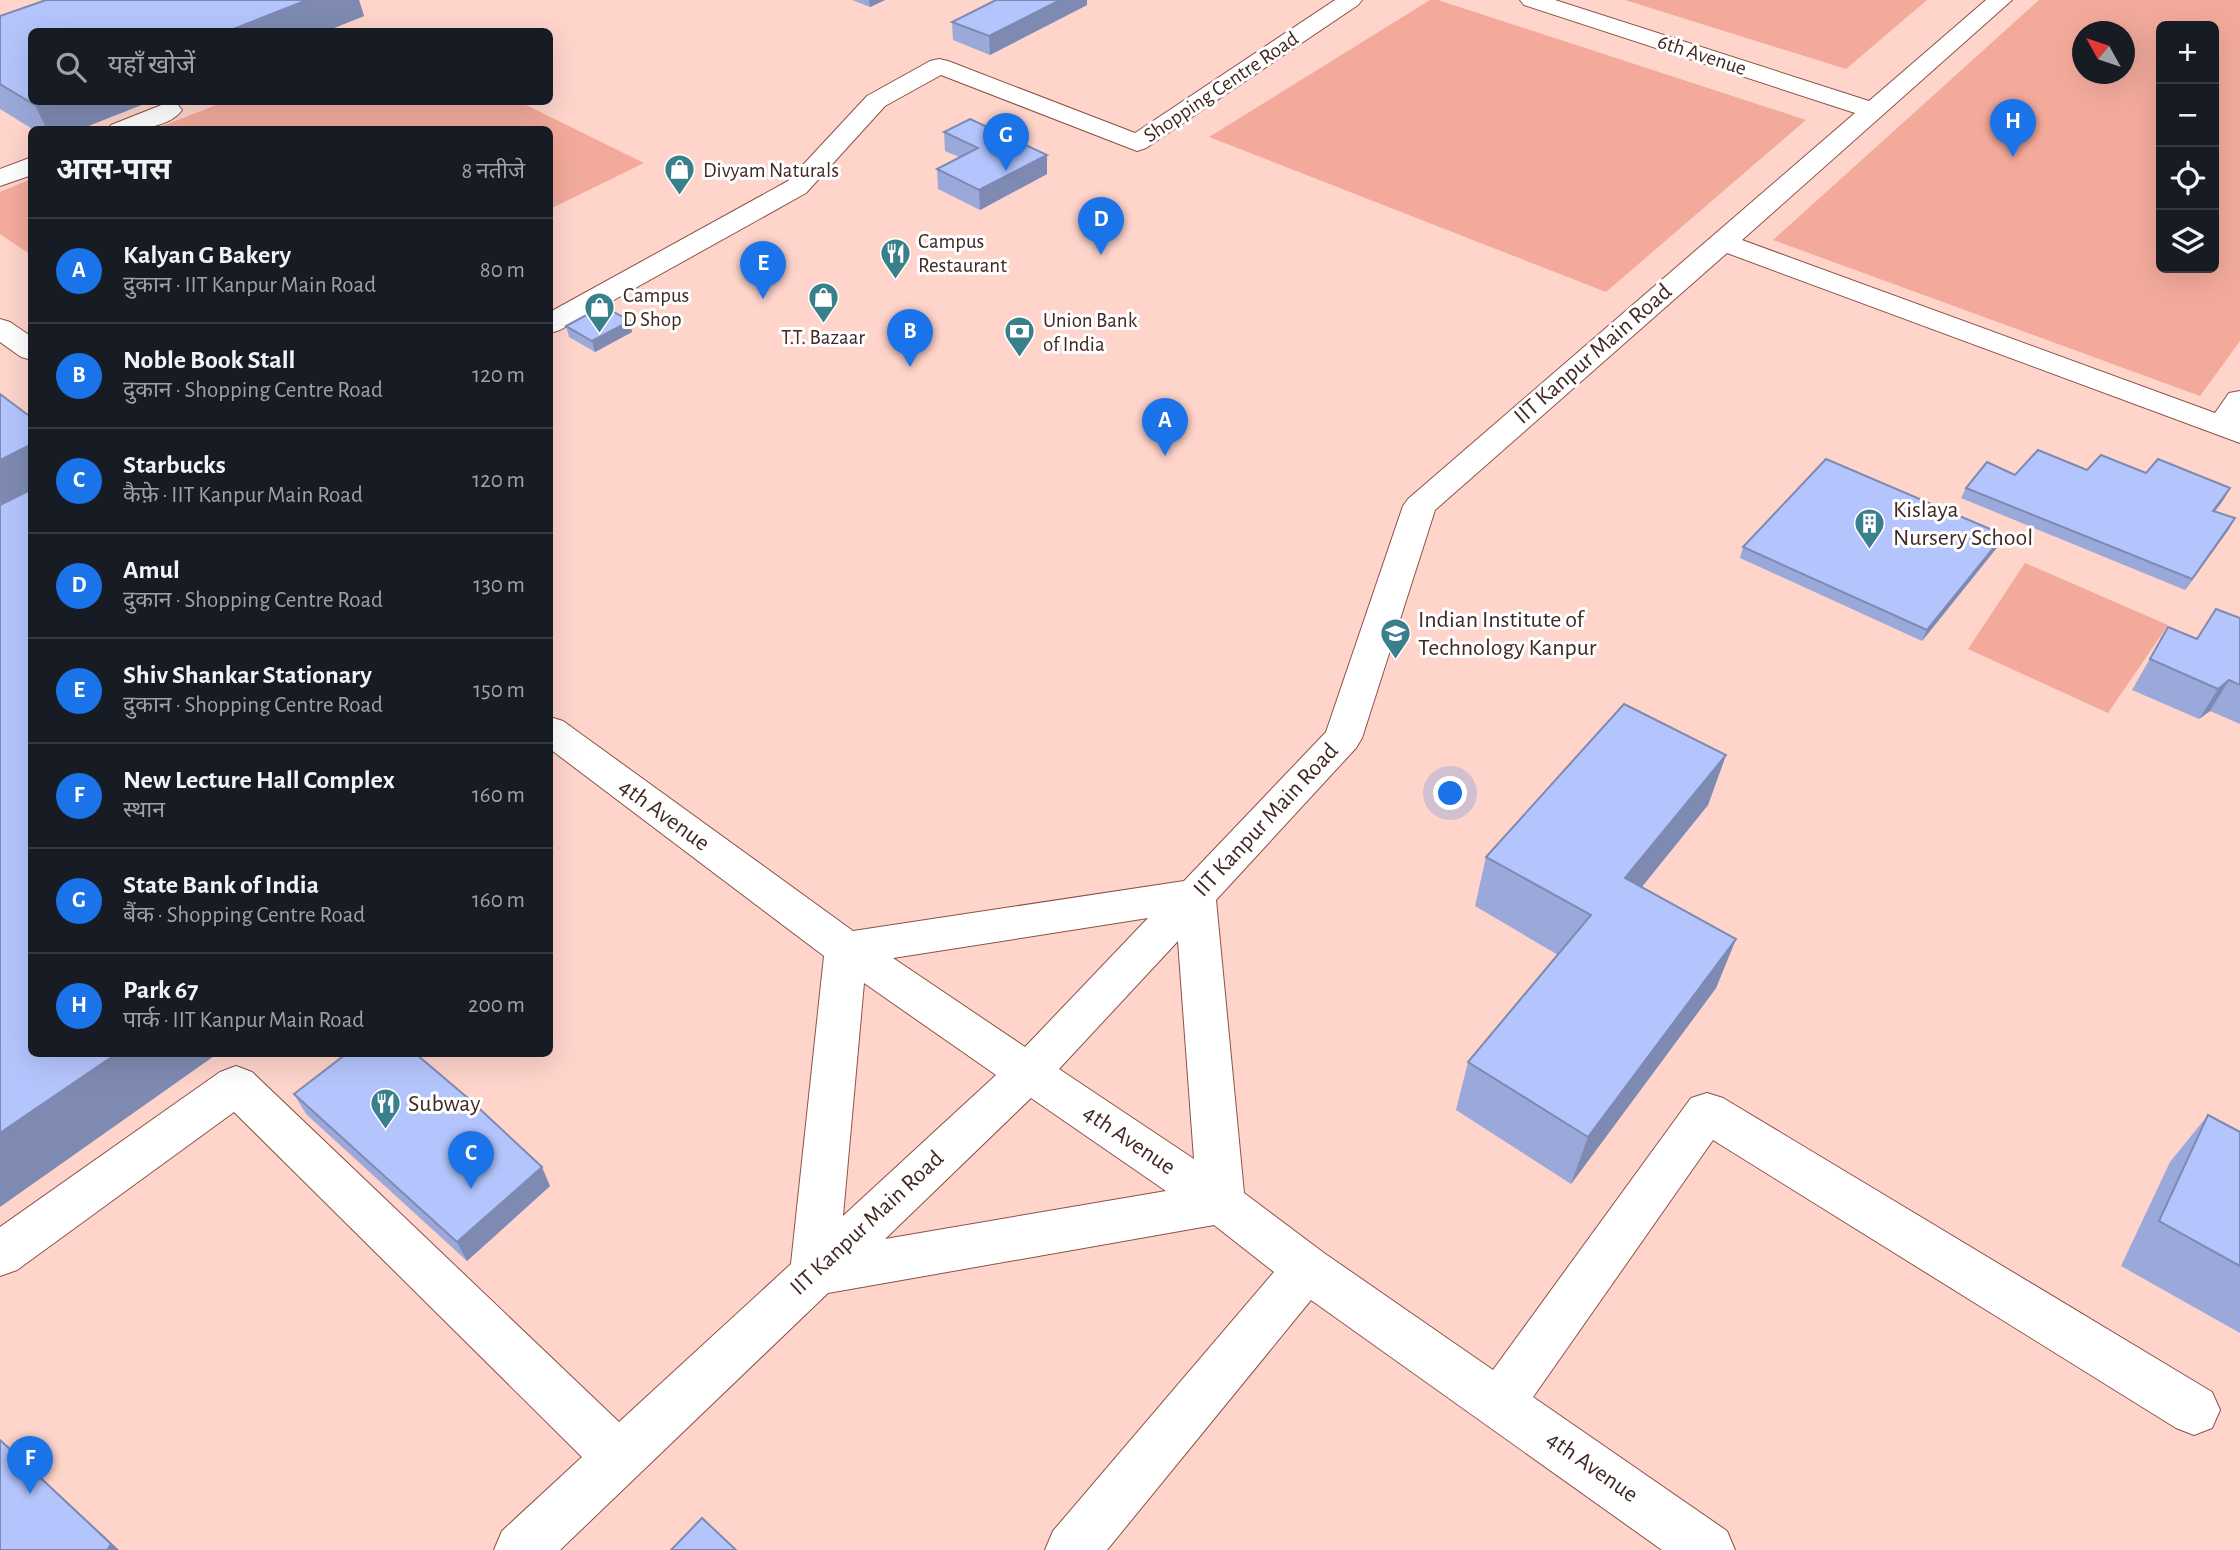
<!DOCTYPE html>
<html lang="hi">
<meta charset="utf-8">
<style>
:root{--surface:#171b24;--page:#20242c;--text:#f1f3f6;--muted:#9ea1a6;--line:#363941;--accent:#1a73e8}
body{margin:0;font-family:"Alegreya Sans","Noto Sans Devanagari",sans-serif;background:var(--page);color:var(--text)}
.controls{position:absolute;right:21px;top:21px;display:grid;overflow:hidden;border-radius:10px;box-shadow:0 7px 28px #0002}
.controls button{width:63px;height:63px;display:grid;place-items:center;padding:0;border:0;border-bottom:2px solid var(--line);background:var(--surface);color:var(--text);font:35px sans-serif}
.compass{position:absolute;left:2072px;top:21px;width:63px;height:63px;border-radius:50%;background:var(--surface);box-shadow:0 7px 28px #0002;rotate:310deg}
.you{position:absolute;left:1451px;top:794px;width:24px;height:24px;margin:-18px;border:5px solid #fff;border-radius:50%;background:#1a73e8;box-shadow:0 0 0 10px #1a73e833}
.badge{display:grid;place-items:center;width:46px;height:46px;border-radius:50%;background:var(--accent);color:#fff;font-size:23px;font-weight:700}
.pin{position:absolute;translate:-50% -58px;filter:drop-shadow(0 2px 4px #0008)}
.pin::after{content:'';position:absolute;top:37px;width:24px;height:21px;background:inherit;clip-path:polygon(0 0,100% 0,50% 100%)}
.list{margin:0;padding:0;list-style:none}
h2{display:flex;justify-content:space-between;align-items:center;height:91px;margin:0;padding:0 28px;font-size:30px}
h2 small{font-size:23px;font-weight:400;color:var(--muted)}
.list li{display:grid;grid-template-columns:46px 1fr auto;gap:21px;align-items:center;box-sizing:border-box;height:105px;padding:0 28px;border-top:2px solid var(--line)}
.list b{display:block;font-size:26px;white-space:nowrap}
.list p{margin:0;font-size:23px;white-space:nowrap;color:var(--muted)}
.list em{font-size:23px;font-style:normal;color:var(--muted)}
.icon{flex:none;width:38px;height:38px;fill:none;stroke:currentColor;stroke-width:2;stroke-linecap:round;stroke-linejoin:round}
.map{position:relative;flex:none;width:2240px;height:1550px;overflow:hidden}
.search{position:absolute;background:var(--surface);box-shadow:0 7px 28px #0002;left:28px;top:28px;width:525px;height:77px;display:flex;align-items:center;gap:18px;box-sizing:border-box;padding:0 24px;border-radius:10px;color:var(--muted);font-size:26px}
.panel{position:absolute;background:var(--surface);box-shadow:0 7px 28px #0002;left:28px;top:126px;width:525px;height:931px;border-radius:10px}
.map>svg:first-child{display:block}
.green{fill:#f3aa9b;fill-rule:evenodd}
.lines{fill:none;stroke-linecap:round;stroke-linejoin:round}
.minor-casing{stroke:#8d5247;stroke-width:2}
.minor{fill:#fff;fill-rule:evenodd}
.wall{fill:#9ba9da}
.shaded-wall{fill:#7e8ab1}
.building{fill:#b4c5fd;stroke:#7e8ab1;stroke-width:2}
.labels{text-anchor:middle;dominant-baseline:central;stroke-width:6;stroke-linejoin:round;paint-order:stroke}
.far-street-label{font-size:21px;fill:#422823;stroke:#fff}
.far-poi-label{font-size:21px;fill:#422823;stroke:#fff;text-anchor:start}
.street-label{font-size:24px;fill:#422823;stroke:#fff}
.poi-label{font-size:24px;fill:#422823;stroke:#fff;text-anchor:start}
</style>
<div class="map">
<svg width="2240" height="1550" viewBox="0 0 2240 1550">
<rect width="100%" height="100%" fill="#fed4cb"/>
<!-- green -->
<g class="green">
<polygon points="1430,0 1438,0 1806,120 1606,292 1209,137"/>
<polygon points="1625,0 1927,0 1846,69"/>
<path d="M 2039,0 L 2240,0 L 2240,341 L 2200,396 L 1773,240 ZM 2161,26 L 2214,26 L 2214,268 L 2161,268 ZM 2082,32 L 2124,32 L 2124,74 L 2082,74 Z"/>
<polygon points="224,102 520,102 644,163 550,209 550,130 155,129"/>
<polygon points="31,179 31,255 0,234 0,192"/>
<polygon points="2025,563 2168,625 2108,713 1968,649"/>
</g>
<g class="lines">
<defs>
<g id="minor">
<polygon points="1335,0 1362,0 1358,5 1146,148 1137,151 941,75 885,106 806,193 560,330 550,333 550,312 788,181 867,96 930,61 939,59 948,61 1135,133"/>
<path d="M 1520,0 L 1555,0 L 1869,101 L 1986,0 L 2012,0 L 1742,240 L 2215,413 L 2229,393 L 2240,391 L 2240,443 L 1727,253 L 1435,510 L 1362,738 L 1356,748 L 1216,900 L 1244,1193 L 1324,1253 L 1493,1370 L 1691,1098 L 1707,1093 L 1723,1098 L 2212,1392 L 2220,1410 L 2212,1428 L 2194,1435 L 2176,1428 L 1713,1140 L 1533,1397 L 1727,1531 L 1735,1550 L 1662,1550 L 1311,1300 L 1107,1550 L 1045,1550 L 1053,1531 L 1274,1272 L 1214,1225 L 828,1293 L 560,1550 L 494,1550 L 502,1531 L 582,1457 L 234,1112 L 17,1270 L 0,1276 L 0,1227 L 220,1072 L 236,1066 L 252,1072 L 619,1422 L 791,1264 L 824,956 L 550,749 L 550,717 L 563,721 L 853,931 L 1184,881 L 1326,732 L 1403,506 L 1408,499 L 1855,113 L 1524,5 ZM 1148,918 L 1025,1047 L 893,958 ZM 1178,941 L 1194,1159 L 1059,1069 ZM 864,983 L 996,1075 L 843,1216 ZM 1031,1098 L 1166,1191 L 885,1239 Z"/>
<path d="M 169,102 L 178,105 L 182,110 C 168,130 129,130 108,130 L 111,125 Z"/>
<polygon points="32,157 32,175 0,186 0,169"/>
<polygon points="0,319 10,322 32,337 32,360 21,357 0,342"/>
</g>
</defs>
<!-- minor casing -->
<use href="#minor" class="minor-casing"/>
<!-- minor -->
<use href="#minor" class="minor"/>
</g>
<!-- wall -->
<g class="wall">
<polygon points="46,0 359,0 364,16 324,32 32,32 32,102 149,102 78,130 34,130 0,109 0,16"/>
<polygon points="852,0 885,0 870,7"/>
<polygon points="1087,5 990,55 953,40 952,22"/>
<polygon points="944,132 1047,174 980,210 938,189 937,169 959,157 945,151"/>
<polygon points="566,326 632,332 595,352 569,337"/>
<polygon points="2087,470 2146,473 2224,499 2215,511 2235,518 2229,529 2185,590 1961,498 1966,488 2015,475"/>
<polygon points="2004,535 1999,545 1922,641 1740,558 1743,547"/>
<polygon points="2240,618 2240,724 2210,711 2199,719 2132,690 2168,627 2197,639"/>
<polygon points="1726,755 1708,805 1642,887 1736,939 1716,988 1571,1184 1456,1110 1468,1062 1558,955 1475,906 1486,857"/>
<polygon points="294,1094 550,1186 467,1261 306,1114"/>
<polygon points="2208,1115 2240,1132 2240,1333 2121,1266 2170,1162"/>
</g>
<!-- shaded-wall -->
<g class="shaded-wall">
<polygon points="307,0 359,0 364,16 324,32 226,32"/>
<polygon points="869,0 885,0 870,7"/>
<polygon points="1060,0 1087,0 1087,5 990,55 989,36"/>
<polygon points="44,102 149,102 78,130 47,130 35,105"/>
<polygon points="1047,155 1047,174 980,210 979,190"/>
<polygon points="630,321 632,332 595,352 592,341"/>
<polygon points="32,444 32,508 0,524 0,460"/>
<polygon points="2230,488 2224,499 2207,522 2213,511"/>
<polygon points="2235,518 2229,529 2185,590 2192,579"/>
<polygon points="2004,535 1999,545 1922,641 1927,630"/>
<polygon points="2229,680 2210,711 2199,719 2218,689"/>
<polygon points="1726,755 1708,805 1609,927 1625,878"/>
<polygon points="1736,939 1716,988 1571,1184 1588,1137"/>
<polygon points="116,1054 217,1054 0,1207 0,1133"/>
<polygon points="542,1167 550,1186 467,1261 457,1242"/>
<polygon points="0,1439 119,1550 107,1550"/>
</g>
<!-- building -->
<g class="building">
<polygon points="46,0 307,0 226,32 32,32 32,102 44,102 35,105 0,84 0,16"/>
<polygon points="996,0 1060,0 989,36 952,22"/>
<polygon points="970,119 1047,155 979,190 937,169 978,148 944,132"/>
<polygon points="603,306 630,321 592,341 566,326"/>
<polygon points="0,394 32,418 32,444 0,460"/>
<polygon points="2038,450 2087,470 2101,455 2146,473 2158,459 2230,488 2213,511 2235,518 2192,579 1966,488 1987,462 2015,475"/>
<polygon points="1826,459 2004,535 1927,630 1743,547"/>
<polygon points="32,489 32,1054 116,1054 0,1133 0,505"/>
<polygon points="2216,609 2240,618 2240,685 2229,680 2218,689 2150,659 2168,627 2197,639"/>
<polygon points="1624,704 1726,755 1625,878 1736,939 1588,1137 1468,1062 1591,915 1486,857"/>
<polygon points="346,1054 416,1054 469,1099 542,1167 457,1242 294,1094"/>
<polygon points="2208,1115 2240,1132 2240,1266 2159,1221"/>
<polygon points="0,1440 111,1544 107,1550 0,1550"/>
<polygon points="702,1518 736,1550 671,1550"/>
</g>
<!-- icons -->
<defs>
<symbol id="shop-pin" viewBox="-11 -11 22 30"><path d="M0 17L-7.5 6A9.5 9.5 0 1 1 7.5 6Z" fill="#397f8c" stroke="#fff"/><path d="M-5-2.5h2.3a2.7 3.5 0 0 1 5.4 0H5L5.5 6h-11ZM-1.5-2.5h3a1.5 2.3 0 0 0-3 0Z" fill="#fff"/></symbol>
<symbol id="restaurant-pin" viewBox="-11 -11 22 30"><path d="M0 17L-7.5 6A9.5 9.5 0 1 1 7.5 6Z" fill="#397f8c" stroke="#fff"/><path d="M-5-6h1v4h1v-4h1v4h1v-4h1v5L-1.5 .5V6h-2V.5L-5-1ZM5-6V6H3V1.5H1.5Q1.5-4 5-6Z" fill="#fff"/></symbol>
<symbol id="bank-pin" viewBox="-11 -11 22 30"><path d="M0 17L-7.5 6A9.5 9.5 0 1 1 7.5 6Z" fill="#397f8c" stroke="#fff"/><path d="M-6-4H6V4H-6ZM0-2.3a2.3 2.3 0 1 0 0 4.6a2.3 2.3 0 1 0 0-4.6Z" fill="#fff"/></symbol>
<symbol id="building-pin" viewBox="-11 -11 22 30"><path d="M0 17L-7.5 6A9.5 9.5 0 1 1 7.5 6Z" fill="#397f8c" stroke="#fff"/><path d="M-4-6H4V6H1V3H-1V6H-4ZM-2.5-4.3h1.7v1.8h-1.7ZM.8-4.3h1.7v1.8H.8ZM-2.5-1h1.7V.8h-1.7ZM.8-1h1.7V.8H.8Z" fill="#fff"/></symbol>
<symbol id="university-pin" viewBox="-11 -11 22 30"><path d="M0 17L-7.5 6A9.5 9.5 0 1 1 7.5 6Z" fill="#397f8c" stroke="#fff"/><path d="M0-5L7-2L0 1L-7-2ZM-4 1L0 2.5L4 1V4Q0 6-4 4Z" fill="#fff"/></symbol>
</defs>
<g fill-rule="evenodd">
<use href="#shop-pin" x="662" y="152" width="35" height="47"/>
<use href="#restaurant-pin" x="878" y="236" width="35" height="47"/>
<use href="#shop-pin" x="806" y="280" width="35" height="47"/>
<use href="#shop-pin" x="582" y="290" width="35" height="47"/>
<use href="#bank-pin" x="1002" y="314" width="35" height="47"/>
<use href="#building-pin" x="1852" y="506" width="35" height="47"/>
<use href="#university-pin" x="1378" y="616" width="35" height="47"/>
<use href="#restaurant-pin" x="368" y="1086" width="35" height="47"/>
</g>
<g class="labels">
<!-- far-street labels -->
<g class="far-street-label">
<text transform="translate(1702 55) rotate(18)">6th Avenue</text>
<text transform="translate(1221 87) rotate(-34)">Shopping Centre Road</text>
</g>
<!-- far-poi labels -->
<g class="far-poi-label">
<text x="703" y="170">Divyam Naturals</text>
<text x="918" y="241">Campus<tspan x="918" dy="24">Restaurant</tspan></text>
<text x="623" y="295">Campus<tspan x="623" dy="24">D Shop</tspan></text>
<text x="1043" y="320">Union Bank<tspan x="1043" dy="24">of India</tspan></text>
<text x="823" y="337" text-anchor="middle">T.T. Bazaar</text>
</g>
<!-- street labels -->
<g class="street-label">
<text transform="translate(1593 354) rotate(-41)">IIT Kanpur Main Road</text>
<text transform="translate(664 815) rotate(36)">4th Avenue</text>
<text transform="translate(1266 820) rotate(-47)">IIT Kanpur Main Road</text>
<text transform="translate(1129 1140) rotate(34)">4th Avenue</text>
<text transform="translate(867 1223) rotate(-43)">IIT Kanpur Main Road</text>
<text transform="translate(1592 1467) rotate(35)">4th Avenue</text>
</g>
<!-- poi labels -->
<g class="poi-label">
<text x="1893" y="510">Kislaya<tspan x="1893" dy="28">Nursery School</tspan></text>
<text x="1418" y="620">Indian Institute of<tspan x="1418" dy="28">Technology Kanpur</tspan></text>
<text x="408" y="1104">Subway</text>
</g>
</g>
</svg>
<div class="controls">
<button>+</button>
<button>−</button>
<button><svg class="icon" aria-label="locate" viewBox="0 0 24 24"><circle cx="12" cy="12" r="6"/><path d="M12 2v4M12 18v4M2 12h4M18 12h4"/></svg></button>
<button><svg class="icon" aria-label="layers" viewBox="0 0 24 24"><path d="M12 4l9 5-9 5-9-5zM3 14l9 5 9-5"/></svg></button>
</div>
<svg class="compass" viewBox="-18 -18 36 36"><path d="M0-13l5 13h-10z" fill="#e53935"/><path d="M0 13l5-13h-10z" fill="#9ea1a6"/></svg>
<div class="you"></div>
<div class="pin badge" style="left:1165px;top:456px">A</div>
<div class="pin badge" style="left:910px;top:367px">B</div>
<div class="pin badge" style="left:471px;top:1189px">C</div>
<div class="pin badge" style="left:1101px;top:255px">D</div>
<div class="pin badge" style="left:763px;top:299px">E</div>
<div class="pin badge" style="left:30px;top:1494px">F</div>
<div class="pin badge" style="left:1006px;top:171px">G</div>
<div class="pin badge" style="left:2013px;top:157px">H</div>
<div class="search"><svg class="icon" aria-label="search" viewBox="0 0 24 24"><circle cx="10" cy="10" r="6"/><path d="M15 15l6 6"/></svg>यहाँ खोजें</div>
<section class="panel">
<h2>आस-पास<small>8 नतीजे</small></h2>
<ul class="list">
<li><span class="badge">A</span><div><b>Kalyan G Bakery</b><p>दुकान · IIT Kanpur Main Road</p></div><em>80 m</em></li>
<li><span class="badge">B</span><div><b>Noble Book Stall</b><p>दुकान · Shopping Centre Road</p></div><em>120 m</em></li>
<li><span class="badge">C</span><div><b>Starbucks</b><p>कैफ़े · IIT Kanpur Main Road</p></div><em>120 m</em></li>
<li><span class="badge">D</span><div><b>Amul</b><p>दुकान · Shopping Centre Road</p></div><em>130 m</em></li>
<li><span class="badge">E</span><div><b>Shiv Shankar Stationary</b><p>दुकान · Shopping Centre Road</p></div><em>150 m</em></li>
<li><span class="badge">F</span><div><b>New Lecture Hall Complex</b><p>स्थान</p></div><em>160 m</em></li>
<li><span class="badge">G</span><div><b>State Bank of India</b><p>बैंक · Shopping Centre Road</p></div><em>160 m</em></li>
<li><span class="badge">H</span><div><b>Park 67</b><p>पार्क · IIT Kanpur Main Road</p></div><em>200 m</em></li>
</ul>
</section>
</div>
